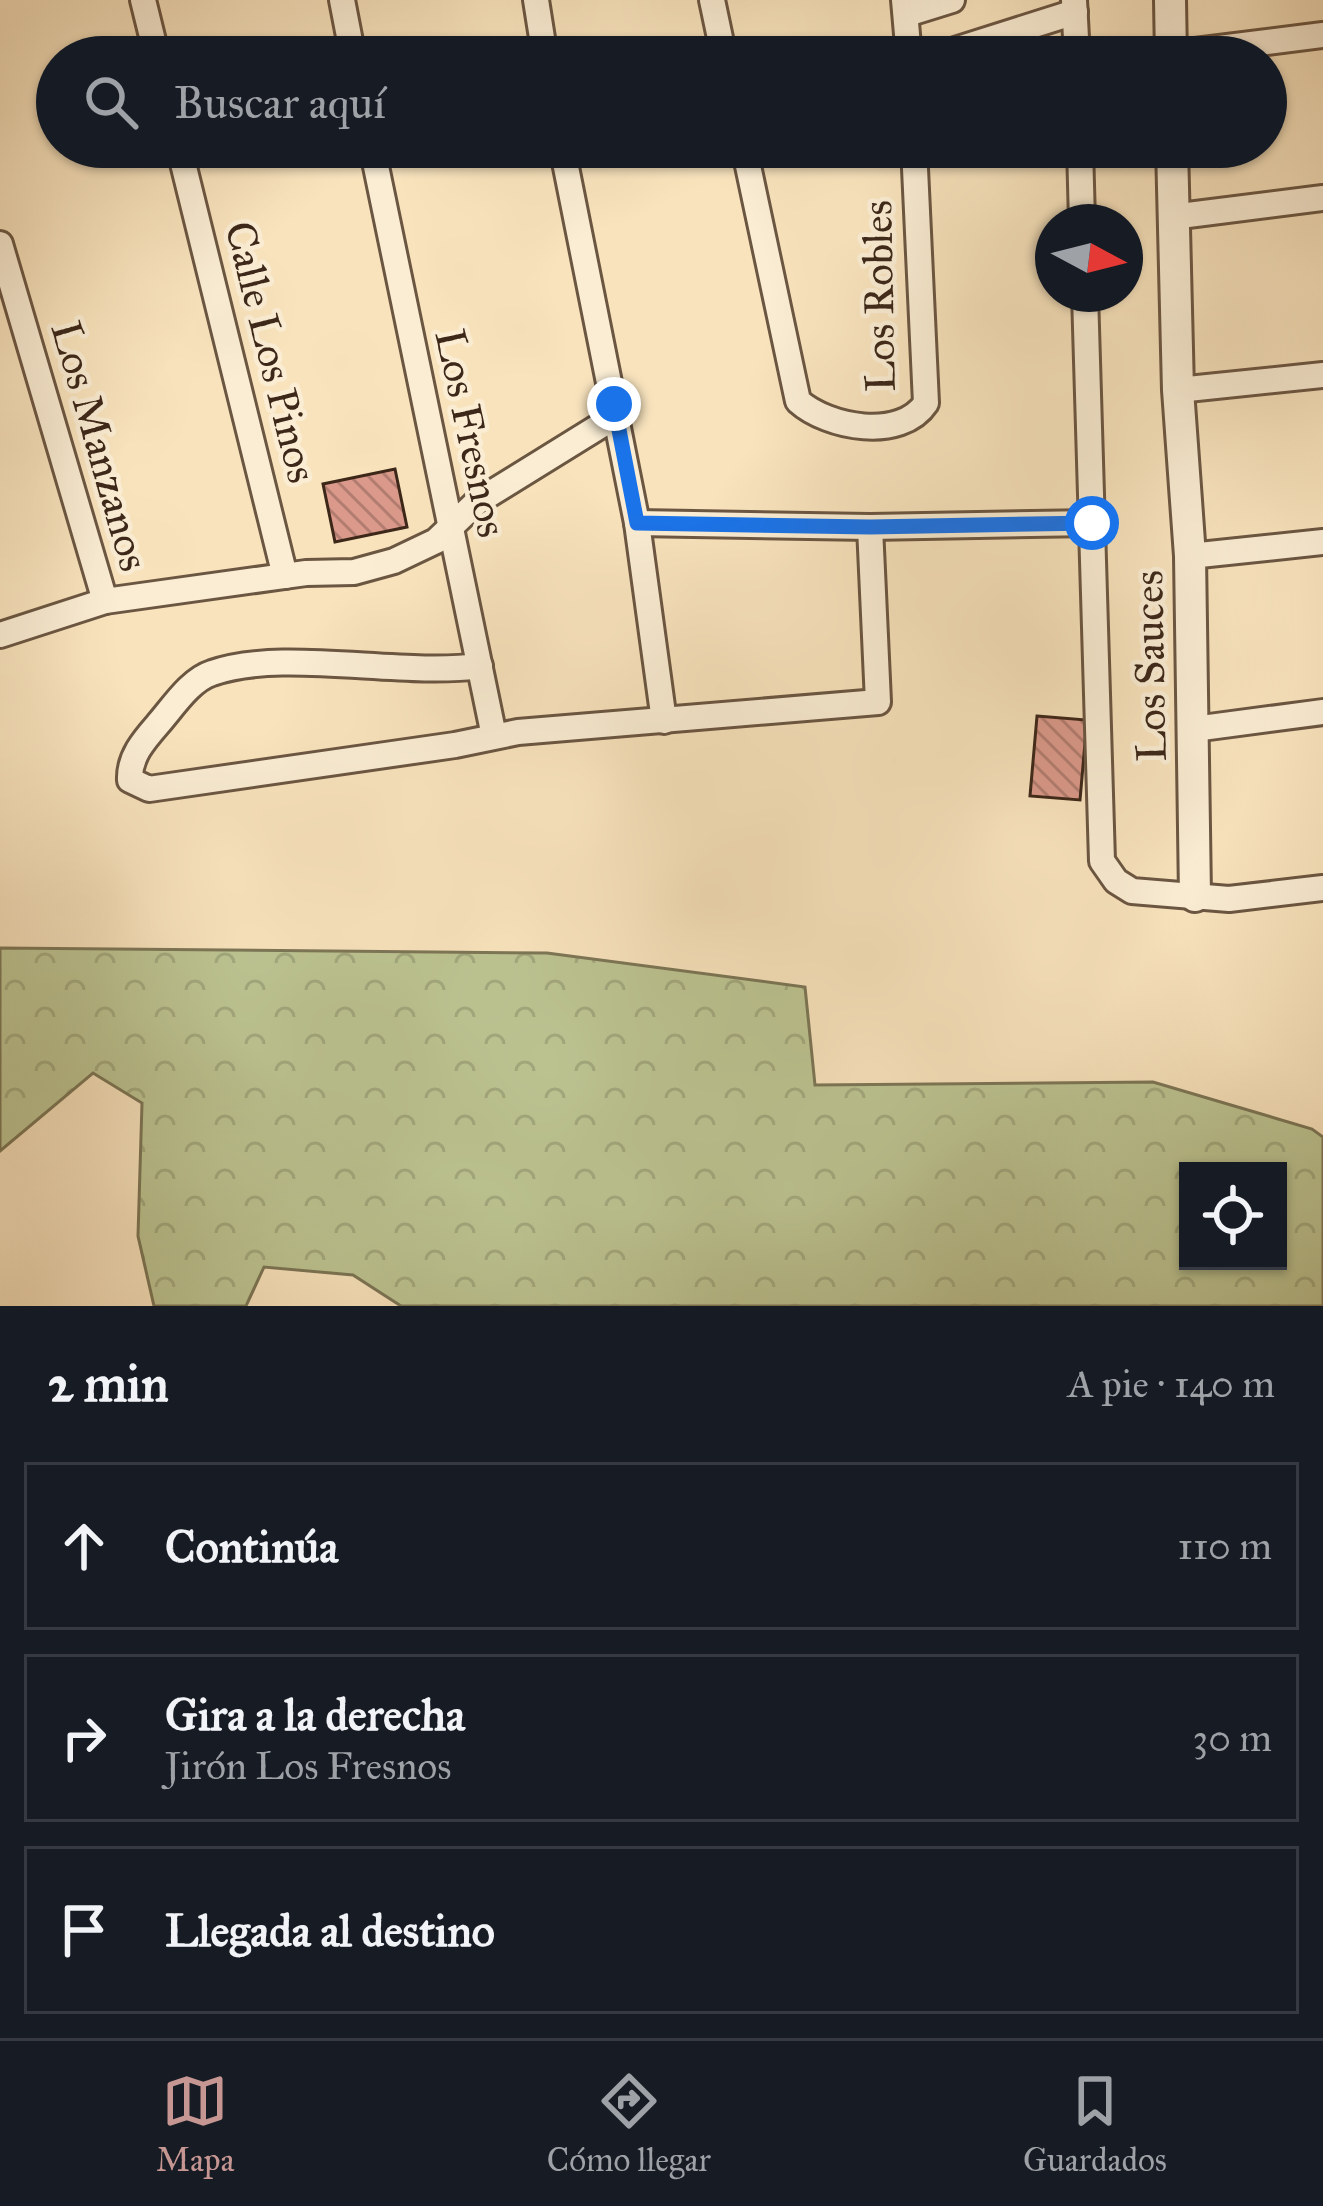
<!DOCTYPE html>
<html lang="es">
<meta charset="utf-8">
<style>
:root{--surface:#171b24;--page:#20242c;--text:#f1f3f6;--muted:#9ea1a6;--line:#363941;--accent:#c59692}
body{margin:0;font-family:"IM FELL Great Primer",serif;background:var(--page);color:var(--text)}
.controls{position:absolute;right:36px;bottom:36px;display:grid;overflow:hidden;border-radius:0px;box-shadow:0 3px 9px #0004}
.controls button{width:108px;height:108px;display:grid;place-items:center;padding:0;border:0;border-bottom:3px solid var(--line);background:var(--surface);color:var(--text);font:60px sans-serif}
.compass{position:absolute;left:1035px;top:204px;width:108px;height:108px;border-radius:50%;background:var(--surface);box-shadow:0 3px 9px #0004;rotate:97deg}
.stop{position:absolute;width:36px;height:36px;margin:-27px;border:9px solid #1a73e8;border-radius:50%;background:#fff}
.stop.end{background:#1a73e8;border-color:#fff;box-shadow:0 3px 12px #0008}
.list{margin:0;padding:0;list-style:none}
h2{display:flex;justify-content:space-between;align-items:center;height:156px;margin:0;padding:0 48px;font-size:51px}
h2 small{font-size:39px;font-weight:400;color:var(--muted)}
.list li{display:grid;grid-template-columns:78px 1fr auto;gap:36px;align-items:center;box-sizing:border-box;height:168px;margin:0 24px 24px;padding:0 24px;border:3px solid var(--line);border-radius:0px}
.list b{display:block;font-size:45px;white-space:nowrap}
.list p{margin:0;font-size:39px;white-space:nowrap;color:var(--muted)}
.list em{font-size:39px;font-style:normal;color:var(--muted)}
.icon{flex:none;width:66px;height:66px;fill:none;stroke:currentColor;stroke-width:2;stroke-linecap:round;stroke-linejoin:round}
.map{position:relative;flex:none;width:1323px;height:1306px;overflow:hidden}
.search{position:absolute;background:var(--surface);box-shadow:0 3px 9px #0004;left:36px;right:36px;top:36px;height:132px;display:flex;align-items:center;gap:30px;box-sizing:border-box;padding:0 42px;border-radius:66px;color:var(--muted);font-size:45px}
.sheet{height:732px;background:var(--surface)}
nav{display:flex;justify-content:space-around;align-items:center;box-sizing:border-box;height:168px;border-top:3px solid var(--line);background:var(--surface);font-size:33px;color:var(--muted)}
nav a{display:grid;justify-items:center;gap:6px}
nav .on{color:var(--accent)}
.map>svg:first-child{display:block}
.forest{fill:url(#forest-crowns);stroke:#7c7656;stroke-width:3;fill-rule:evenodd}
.building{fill:url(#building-back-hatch);stroke:#3c2719;stroke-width:3}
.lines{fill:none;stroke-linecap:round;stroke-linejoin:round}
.minor-casing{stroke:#6b5642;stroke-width:30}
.tertiary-casing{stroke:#6b5642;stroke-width:36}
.minor{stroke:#faedd4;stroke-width:24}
.tertiary{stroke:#faedd4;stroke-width:30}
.route{stroke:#1a73e8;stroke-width:15}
.labels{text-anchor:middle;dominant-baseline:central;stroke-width:9;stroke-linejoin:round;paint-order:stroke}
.street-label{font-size:42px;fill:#3c2719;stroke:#faedd4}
</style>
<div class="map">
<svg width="1323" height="1306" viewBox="0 0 1323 1306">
<defs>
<pattern id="forest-crowns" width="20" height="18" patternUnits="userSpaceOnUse" patternTransform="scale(3)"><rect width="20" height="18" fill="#bcc492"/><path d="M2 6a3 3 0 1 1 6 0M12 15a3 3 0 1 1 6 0" fill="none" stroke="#a2a87d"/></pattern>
<pattern id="building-back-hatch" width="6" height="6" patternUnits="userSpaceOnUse" patternTransform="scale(3)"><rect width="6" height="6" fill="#da998a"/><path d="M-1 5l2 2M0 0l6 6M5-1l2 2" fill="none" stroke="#b27d70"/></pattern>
</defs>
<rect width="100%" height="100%" fill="#f8e3bd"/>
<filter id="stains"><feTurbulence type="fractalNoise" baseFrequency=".00167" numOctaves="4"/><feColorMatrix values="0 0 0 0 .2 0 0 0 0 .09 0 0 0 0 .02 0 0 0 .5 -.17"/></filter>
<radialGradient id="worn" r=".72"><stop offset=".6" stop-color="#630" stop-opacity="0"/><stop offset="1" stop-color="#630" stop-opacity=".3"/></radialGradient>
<!-- forest -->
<path class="forest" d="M 0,948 L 547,953 L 805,987 L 815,1085 L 1153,1082 L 1312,1129 L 1323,1137 L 1323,1306 L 401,1306 L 353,1275 L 264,1267 L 246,1306 L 154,1306 L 138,1236 L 142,1103 L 93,1073 L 0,1151 ZM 1188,1171 L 1278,1171 L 1278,1261 L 1188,1261 Z"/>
<!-- building -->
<g class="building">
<polygon points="395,469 407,527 335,542 323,484"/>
<polygon points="1037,716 1087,720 1080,800 1030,796"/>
</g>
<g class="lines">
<defs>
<g id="minor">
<polyline points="143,0 157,57"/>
<polyline points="342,0 353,57"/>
<polyline points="536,0 545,57"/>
<polyline points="712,0 724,57"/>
<polyline points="904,0 909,57"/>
<polyline points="1074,0 1077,57"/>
<polyline points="907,14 952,0"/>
<polyline points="1171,54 1323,35"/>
<polyline points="933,57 1075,12"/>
<polyline points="179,147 285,576"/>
<polyline points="372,147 494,736"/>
<polyline points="562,147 637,523 664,721"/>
<path d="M 744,147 L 798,401 C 828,428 901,441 926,403 L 914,147"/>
<polyline points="1080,147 1082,222"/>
<polyline points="1172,217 1323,198"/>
<polyline points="0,244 105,601"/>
<polyline points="1085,294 1102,861 1116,881 1132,891 1229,899 1323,888"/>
<polyline points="1178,390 1323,375"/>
<polyline points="637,523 870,527 1092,523"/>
<polyline points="1190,556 1323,542"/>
<polyline points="0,635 105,601 306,573 354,572 394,561 436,541 477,502 616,416"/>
<path d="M 480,666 C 399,677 283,648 212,673 C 190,680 173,707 158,724 C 144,740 129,757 130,780 L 149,789 L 455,745 L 518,732 L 878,702 L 870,527"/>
<polyline points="1194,729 1323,712"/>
</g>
<g id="tertiary">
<polyline points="1170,0 1171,57"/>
<polyline points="1172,147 1178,390 1190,556 1195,896"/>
</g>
</defs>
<!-- minor casing -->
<use href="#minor" class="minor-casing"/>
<!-- tertiary casing -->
<use href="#tertiary" class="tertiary-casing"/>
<!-- minor -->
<use href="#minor" class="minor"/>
<!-- tertiary -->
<use href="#tertiary" class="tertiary"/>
</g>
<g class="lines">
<!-- route -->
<polyline class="route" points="614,404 637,523 870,527 1092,523"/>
</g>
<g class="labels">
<!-- street labels -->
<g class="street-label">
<text transform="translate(879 296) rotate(-91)">Los Robles</text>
<text transform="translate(271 352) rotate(76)">Calle Los Pinos</text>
<text transform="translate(471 433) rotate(78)">Los Fresnos</text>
<text transform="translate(100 446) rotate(74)">Los Manzanos</text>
<text transform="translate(1150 666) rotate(-91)">Los Sauces</text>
</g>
</g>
<rect width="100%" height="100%" filter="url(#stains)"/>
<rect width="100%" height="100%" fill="url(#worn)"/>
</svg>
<div class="controls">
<button><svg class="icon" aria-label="locate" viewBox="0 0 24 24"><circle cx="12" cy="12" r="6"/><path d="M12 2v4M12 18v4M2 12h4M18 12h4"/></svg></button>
</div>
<svg class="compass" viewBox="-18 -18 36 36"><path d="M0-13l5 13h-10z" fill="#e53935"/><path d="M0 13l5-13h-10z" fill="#9ea1a6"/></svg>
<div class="stop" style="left:1092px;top:523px"></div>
<div class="stop end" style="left:614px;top:404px"></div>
<div class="search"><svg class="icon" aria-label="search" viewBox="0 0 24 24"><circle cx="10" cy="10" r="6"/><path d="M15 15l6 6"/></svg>Buscar aquí</div>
</div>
<section class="sheet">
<h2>2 min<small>A pie · 140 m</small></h2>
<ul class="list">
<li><svg class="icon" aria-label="ahead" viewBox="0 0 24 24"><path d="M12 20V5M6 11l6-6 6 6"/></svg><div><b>Continúa</b></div><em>110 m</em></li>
<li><svg class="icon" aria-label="right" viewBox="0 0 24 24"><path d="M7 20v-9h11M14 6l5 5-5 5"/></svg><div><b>Gira a la derecha</b><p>Jirón Los Fresnos</p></div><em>30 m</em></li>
<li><svg class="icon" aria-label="arrive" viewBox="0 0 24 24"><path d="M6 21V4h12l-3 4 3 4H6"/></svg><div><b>Llegada al destino</b></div></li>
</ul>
</section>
<nav>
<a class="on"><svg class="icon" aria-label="map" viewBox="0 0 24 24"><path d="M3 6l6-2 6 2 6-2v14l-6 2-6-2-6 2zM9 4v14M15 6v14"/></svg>Mapa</a>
<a><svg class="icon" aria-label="directions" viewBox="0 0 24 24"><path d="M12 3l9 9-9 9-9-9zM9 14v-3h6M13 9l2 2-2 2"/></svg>Cómo llegar</a>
<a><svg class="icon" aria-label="saved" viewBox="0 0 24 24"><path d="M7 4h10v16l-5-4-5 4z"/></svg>Guardados</a>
</nav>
